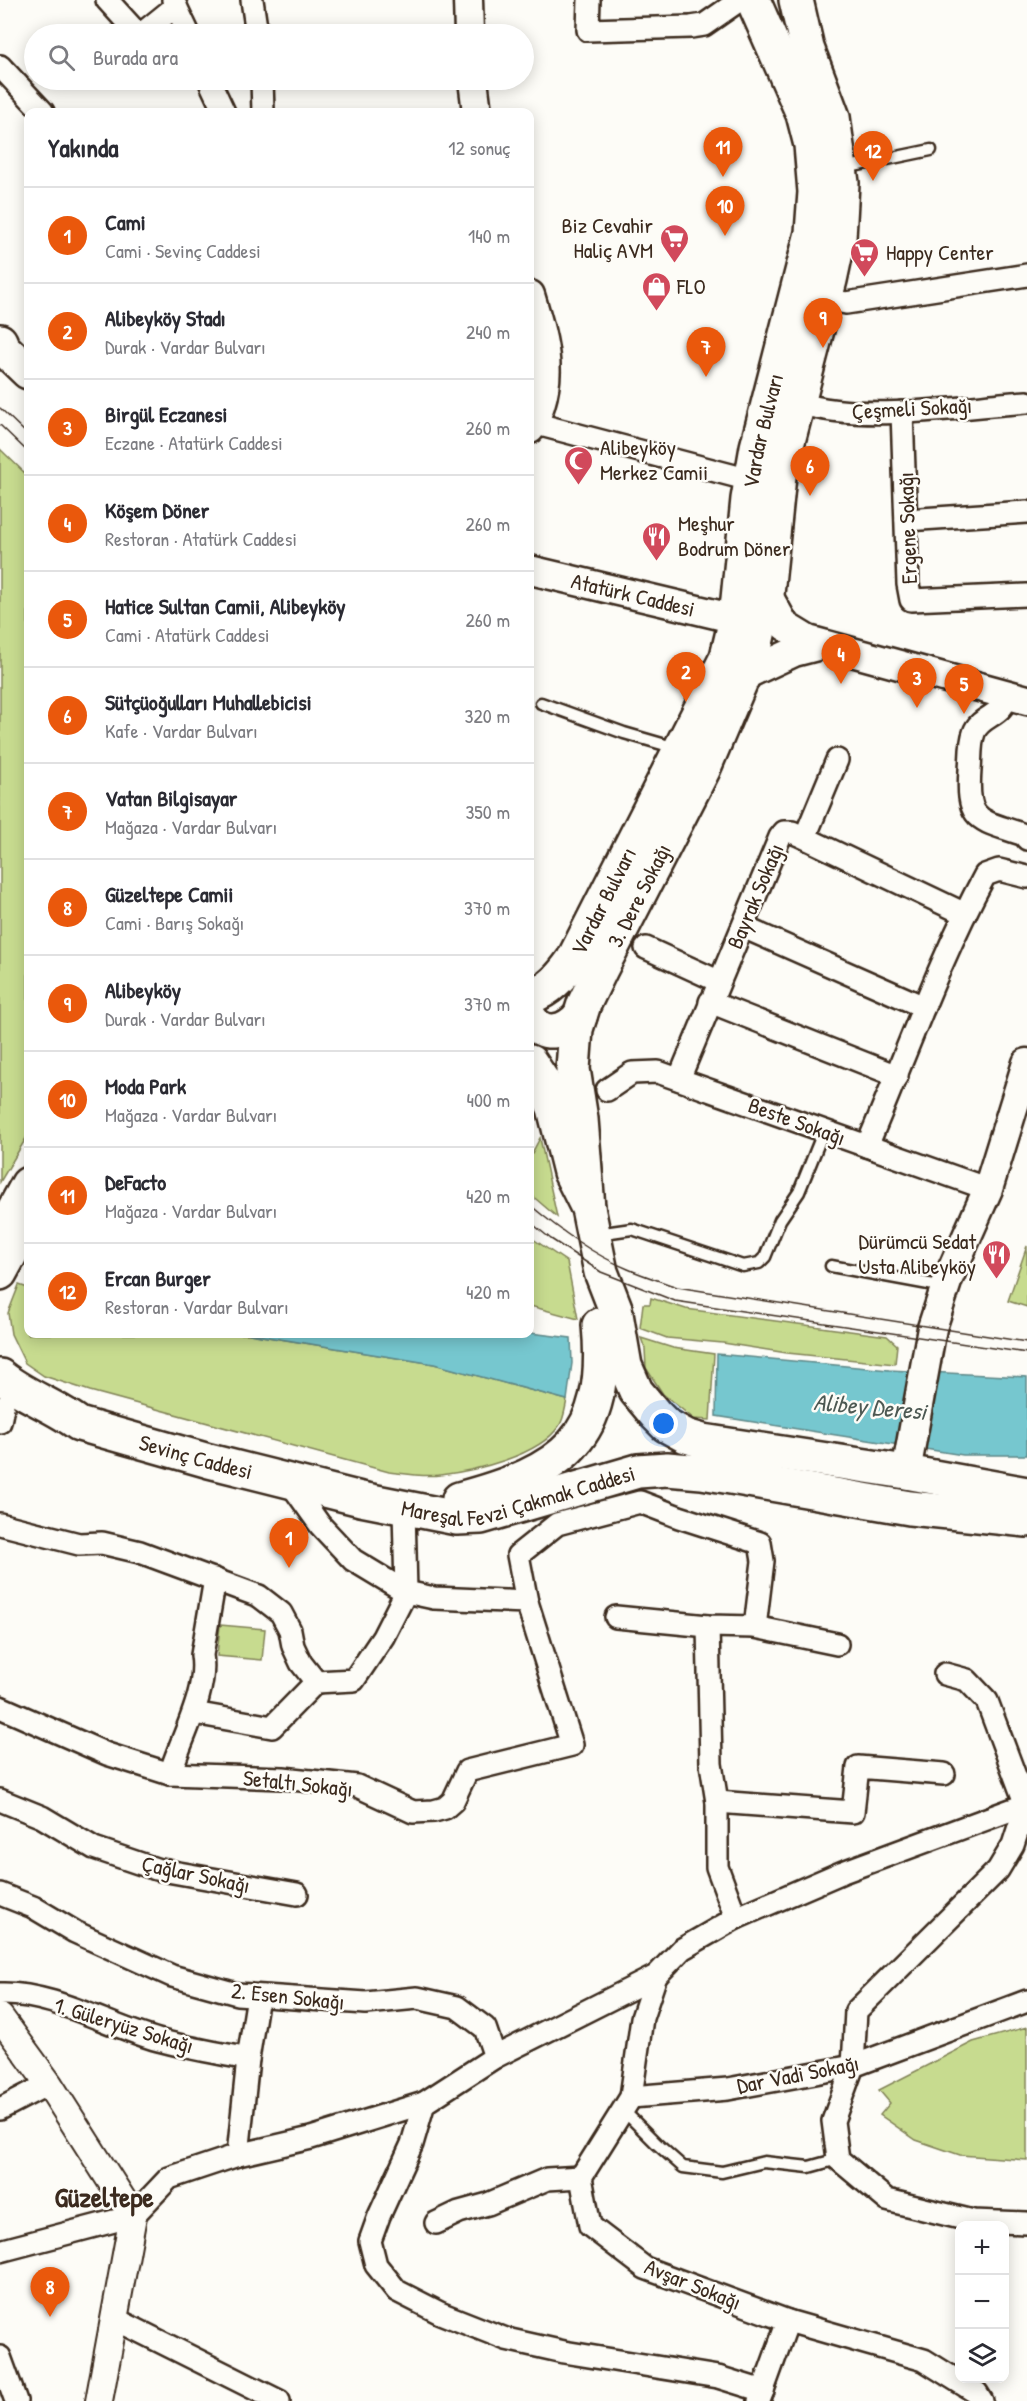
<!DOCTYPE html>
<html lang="tr">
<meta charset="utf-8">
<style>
:root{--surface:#fff;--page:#f2f2f3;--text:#2b2b33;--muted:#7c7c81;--line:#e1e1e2;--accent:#ea580c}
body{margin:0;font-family:"Patrick Hand",sans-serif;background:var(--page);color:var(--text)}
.controls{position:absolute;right:18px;bottom:18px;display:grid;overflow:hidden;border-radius:12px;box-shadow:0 3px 15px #0003}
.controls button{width:54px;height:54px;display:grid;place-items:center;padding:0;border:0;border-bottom:2px solid var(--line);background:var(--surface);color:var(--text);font:30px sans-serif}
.you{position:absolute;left:664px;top:1424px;width:21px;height:21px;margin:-15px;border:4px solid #fff;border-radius:50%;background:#1a73e8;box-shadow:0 0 0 9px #1a73e833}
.badge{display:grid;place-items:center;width:39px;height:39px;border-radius:50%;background:var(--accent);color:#fff;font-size:20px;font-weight:700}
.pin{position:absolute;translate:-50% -50px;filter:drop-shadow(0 2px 3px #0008)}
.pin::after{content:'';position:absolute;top:32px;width:21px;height:18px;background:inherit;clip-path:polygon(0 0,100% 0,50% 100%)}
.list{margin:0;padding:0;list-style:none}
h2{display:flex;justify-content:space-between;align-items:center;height:78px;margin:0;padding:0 24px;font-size:26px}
h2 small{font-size:20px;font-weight:400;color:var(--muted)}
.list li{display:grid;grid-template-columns:39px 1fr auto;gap:18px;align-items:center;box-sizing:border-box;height:96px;padding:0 24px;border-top:2px solid var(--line)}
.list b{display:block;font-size:22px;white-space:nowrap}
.list p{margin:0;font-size:20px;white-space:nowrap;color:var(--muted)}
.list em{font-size:20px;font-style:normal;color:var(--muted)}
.icon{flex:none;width:33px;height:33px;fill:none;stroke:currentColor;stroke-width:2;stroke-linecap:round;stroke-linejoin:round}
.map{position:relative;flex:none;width:1027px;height:2401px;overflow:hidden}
.search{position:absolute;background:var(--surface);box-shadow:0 3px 15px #0003;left:24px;top:24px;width:510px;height:66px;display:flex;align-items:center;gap:15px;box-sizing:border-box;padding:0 21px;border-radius:33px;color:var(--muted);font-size:22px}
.panel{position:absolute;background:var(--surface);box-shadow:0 3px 15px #0003;left:24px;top:108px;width:510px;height:1230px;border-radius:12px}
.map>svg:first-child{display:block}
.green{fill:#c7db8f;stroke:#818256;stroke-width:1.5}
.water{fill:#76c7cf;stroke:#5e8888;stroke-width:1.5}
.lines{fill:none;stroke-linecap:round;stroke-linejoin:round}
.service-casing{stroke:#3b2a1e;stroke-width:15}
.minor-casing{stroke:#3b2a1e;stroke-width:26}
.tertiary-casing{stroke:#3b2a1e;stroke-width:30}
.secondary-casing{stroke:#3b2a1e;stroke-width:33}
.primary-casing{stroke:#3b2a1e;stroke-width:38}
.service{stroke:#fdfcf7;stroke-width:10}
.minor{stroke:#fdfcf7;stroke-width:21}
.tertiary{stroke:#fdfcf7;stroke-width:26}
.secondary{stroke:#fdfcf7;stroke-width:28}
.primary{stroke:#fdfcf7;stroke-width:33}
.tram{stroke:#3b2a1e;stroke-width:1.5}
.labels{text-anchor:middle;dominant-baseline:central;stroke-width:5;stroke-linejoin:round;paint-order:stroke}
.poi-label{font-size:22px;fill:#3b2a1e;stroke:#fdfcf7;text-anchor:start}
.street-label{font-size:22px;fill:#3b2a1e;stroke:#fdfcf7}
.water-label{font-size:24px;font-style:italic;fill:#4d5953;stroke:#fdfcf7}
.district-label{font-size:28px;font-weight:bold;fill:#3b2a1e;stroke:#fdfcf7}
</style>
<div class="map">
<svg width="1027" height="2401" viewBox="0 0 1027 2401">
<rect width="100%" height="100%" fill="#fdfcf7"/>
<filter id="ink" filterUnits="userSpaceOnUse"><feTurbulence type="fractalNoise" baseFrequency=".0167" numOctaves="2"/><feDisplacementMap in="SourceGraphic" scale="12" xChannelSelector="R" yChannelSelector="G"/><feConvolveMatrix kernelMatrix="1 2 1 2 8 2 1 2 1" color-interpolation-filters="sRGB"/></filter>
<g filter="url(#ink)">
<!-- green -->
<g class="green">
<polygon points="0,449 28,476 28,1135 0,1182"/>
<polygon points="540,1138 557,1217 530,1194 530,1157"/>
<polygon points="530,1237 567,1262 578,1319 530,1306"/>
<polygon points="1027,1246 1027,1307 1008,1301"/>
<path d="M 19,1285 L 28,1288 L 28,1334 L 249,1334 L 434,1364 L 567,1400 C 565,1408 564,1420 559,1426 C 539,1456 474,1471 440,1475 C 424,1477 406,1474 389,1472 L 90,1391 L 44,1376 L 25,1363 L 11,1334 L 8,1313 Z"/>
<polygon points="651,1298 686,1309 887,1336 897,1345 895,1364 787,1353 723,1343 667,1338 640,1328 643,1304 650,1304"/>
<polygon points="641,1338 673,1348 714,1354 710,1420 694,1419 663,1394 646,1368 645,1349"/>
<polygon points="220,1625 265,1629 262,1660 217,1656"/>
<polygon points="1027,2027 1027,2160 960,2155 916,2140 880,2115 890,2103 879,2090 973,2042"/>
</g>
<!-- water -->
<g class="water">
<polygon points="530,1333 571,1338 572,1363 567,1400 434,1364 249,1334"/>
<polygon points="717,1354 889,1370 1027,1377 1027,1455 963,1455 716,1416"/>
</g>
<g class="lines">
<defs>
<g id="service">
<polyline points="844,168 931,150"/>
<polyline points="541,703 624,733 676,748"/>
<polyline points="597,1234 632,1229 743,1266 759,1263 765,1257 780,1220 799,1192 824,1130"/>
<polyline points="831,1266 945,1287"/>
<polyline points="623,2110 657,2144 683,2167 722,2172 764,2162 809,2167 838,2159"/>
</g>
<g id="minor">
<polyline points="107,0 137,33 145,31 176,6"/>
<polyline points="173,0 189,34"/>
<polyline points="252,0 257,34"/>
<polyline points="589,0 588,30 691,27 704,25 740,0"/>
<polyline points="0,66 43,112"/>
<polyline points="209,80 224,112"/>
<polyline points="262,80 263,112"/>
<polyline points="825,299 846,303 1027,275"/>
<path d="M 798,403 C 865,423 957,407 1027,402"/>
<polyline points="902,412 908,584 911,600 1027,595"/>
<polyline points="533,423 750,480"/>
<polyline points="906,520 1027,512"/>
<path d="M 1009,696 C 1006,699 1004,705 1001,708 C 993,717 978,720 974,733 C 970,743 971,759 970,770 C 966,824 980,819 1024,835 L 1027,839"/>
<polyline points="805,837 837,760"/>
<polyline points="743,927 924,1007"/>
<polyline points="646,948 718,981"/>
<polyline points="710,1002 897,1076"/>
<polyline points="679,1079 780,837 784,832 792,832 799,835 965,914"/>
<polyline points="607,1090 632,1073 658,1072 988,1189"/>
<path d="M 867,1146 C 906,1055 938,962 985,875 L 999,870 L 1027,877"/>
<polyline points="0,1422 3,1407"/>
<polyline points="288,1480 320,1525 353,1560 406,1592 434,1598 527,1602 518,1555 557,1524 640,1502 679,1517 760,1543 763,1561 755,1627 708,1626 616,1617"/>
<polyline points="0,1524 79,1544 102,1543 140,1552 259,1596 281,1613 290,1630 293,1646 301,1663 316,1682"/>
<polyline points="708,1626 711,1764 717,1802 717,1867 736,1918"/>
<polyline points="755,1627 837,1644"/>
<polyline points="945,1674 967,1680 987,1701 1026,1805 1013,1845 998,1870 856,2011 853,2066 833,2121 838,2159 887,2200 973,2221 1027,2223"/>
<polyline points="0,1707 107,1754 170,1774 283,1778 357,1786 413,1812 434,1811 445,1808 453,1801 467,1771 572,1745 527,1602"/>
<polyline points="194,1713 272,1727 316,1682 354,1680 383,1637 406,1592 404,1509"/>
<path d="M 170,1774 C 181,1738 208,1692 202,1655 L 215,1579"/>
<polyline points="0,1800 42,1817 94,1848 156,1869 297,1894"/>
<polyline points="717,1802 853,1812 858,1767 944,1774"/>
<polyline points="0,1894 33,1907 75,1932 172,1976 237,1994 366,2003 417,1998 457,2007 485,2028 495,2057"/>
<polyline points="656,1976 642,2018 631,2097 581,2177 590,2226 645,2268 788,2321 924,2360 977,2393 982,2401"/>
<path d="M 0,1994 C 52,1992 108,2026 158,2040 C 188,2048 218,2053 248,2059"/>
<polyline points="631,2097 728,2089 853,2066 1027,2001"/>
<polyline points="424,2103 412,2144 379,2216 370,2241 376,2265 397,2291 440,2313 506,2339 564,2352 718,2377 763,2391"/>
<polyline points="0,2109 48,2084"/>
<polyline points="238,2155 248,2059 258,1996"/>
<polyline points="436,2223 459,2212 488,2204 547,2179 581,2177"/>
<polyline points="0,2251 133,2216 169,2178 238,2155 311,2138 424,2103 495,2057 656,1976 682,1949 736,1918 843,1872 1027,1804"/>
<polyline points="115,2319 279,2401"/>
<polyline points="0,2357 16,2401"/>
<polyline points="759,2401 788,2321"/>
</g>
<polyline id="tertiary" points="0,2017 49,2084 133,2216 99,2401"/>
<g id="secondary">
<polyline points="468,0 469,34"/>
<polyline points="473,80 477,112"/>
<path d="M 530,295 C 545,345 556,380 530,429"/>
<path id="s1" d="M 530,570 L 736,619"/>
<polyline points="767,594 785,626 808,640 1027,700"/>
<polyline points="745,675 794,652 821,645"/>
<polyline points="906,1472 932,1328 948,1279 988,1189 1027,1063"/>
</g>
<g id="primary">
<polyline points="0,341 3,348 28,372"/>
<path id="s2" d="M 530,997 C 550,990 561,977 573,960 L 727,657 L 736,619 L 748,499 L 757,447 L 812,233 L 815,192 L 811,145 L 803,114 L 753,0"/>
<path d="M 530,1018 C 543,1039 566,1032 580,1016"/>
<polyline points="530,1062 542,1080 554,1108 570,1172 588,1208 601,1272 615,1308 625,1366 636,1391 656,1415 666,1425 686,1436 703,1441 906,1472 1027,1494"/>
<path id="s3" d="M 588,1208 L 581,1119 L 573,1069 L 576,1029 L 584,1004 L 601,969 L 703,770 L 755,648 L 767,594 L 779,476 L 830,280 L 839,238 L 842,183 L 833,117 L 807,48 L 796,0"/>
<polyline points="0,1235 28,1184"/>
<polyline points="0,1273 28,1222"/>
<path id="s4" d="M 0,1376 C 24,1396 54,1405 79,1424 L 209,1461 L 361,1499 L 457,1518 L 481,1517 L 638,1471 L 667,1469 L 702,1472 L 910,1508 L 1027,1520"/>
<path d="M 459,1499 C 563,1471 610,1440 599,1325"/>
</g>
</defs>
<!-- service casing -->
<use href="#service" class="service-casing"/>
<!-- minor casing -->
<use href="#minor" class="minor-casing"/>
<!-- tertiary casing -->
<use href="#tertiary" class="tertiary-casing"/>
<!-- secondary casing -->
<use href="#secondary" class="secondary-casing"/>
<!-- primary casing -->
<use href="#primary" class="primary-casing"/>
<!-- service -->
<use href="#service" class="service"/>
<!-- minor -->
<use href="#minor" class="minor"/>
<!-- tertiary -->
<use href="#tertiary" class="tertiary"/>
<!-- secondary -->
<use href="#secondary" class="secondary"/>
<!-- primary -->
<use href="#primary" class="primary"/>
<!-- tram -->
<g class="tram">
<polyline points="0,408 28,435"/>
<polyline points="0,425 28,452"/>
<path d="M 530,1205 C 560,1230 592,1254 628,1269 C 644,1276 661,1281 677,1287 L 1027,1342"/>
<polyline points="530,1222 551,1239 601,1272 675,1301 1027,1353"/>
</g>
</g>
</g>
<!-- icons -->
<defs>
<symbol id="supermarket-pin" viewBox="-11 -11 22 30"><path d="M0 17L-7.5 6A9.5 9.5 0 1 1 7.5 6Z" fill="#d1495b" stroke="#fdfcf7"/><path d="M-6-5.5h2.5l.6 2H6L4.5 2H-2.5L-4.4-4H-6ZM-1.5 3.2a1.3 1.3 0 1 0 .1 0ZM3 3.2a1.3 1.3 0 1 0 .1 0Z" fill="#fff"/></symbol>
<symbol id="shop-pin" viewBox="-11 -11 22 30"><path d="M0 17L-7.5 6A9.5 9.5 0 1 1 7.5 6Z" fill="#d1495b" stroke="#fdfcf7"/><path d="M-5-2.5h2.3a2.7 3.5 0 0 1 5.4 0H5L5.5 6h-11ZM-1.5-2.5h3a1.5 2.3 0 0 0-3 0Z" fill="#fff"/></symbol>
<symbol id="mosque-pin" viewBox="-11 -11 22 30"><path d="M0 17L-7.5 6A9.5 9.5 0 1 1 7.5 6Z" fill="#d1495b" stroke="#fdfcf7"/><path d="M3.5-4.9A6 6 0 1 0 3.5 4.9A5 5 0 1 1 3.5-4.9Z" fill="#fff"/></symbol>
<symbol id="restaurant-pin" viewBox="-11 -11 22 30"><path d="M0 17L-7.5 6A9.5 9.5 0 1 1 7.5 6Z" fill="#d1495b" stroke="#fdfcf7"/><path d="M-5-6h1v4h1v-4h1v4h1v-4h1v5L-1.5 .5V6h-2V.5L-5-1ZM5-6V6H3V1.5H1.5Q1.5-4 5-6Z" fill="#fff"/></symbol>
</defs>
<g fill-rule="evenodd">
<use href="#supermarket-pin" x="658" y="222" width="33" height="45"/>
<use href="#supermarket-pin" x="848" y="236" width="33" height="45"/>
<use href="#shop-pin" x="640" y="270" width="33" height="45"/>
<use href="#mosque-pin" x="562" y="444" width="33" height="45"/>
<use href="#restaurant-pin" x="640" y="520" width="33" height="45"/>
<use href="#restaurant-pin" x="980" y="1238" width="33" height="45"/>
</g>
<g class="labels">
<!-- poi labels -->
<g class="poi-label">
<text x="653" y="225" text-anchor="end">Biz Cevahir<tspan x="653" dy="25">Haliç AVM</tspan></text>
<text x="886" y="252">Happy Center</text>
<text x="677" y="286">FLO</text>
<text x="600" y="447">Alibeyköy<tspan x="600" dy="25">Merkez Camii</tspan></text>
<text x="678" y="523">Meşhur<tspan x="678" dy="25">Bodrum Döner</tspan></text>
<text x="976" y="1241" text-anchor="end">Dürümcü Sedat<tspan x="976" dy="25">Usta Alibeyköy</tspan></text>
</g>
<!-- street labels -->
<g class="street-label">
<text transform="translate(912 408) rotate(-3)">Çeşmeli Sokağı</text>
<text stroke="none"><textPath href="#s2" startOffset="627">Vardar Bulvarı</textPath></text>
<text transform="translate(907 528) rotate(-92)">Ergene Sokağı</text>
<text stroke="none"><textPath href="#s1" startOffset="106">Atatürk Caddesi</textPath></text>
<text stroke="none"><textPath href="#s3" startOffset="328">3. Dere Sokağı</textPath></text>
<text transform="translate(755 896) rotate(-67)">Bayrak Sokağı</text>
<text stroke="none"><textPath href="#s2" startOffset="124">Vardar Bulvarı</textPath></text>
<text transform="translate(797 1121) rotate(20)">Beste Sokağı</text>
<text stroke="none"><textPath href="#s4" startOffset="214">Sevinç Caddesi</textPath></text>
<text stroke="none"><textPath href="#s4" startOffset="546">Mareşal Fevzi Çakmak Caddesi</textPath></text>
<text transform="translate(298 1783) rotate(6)">Setaltı Sokağı</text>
<text transform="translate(196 1874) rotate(12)">Çağlar Sokağı</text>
<text transform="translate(288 1996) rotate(6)">2. Esen Sokağı</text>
<text transform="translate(124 2025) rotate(17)">1. Güleryüz Sokağı</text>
<text transform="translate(798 2074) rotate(-11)">Dar Vadi Sokağı</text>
<text transform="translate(693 2284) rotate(22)">Avşar Sokağı</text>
</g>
<!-- water labels -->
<g class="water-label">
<text transform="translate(870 1406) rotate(5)">Alibey Deresi</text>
</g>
<!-- district labels -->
<g class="district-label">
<text x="104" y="2197">Güzeltepe</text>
</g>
</g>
</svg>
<div class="controls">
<button>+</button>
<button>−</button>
<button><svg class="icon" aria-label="layers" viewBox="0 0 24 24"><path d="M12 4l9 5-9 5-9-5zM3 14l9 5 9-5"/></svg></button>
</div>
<div class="you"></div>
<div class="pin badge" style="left:289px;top:1568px">1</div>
<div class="pin badge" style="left:686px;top:702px">2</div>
<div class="pin badge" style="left:917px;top:708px">3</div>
<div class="pin badge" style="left:841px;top:684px">4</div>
<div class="pin badge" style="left:964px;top:714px">5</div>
<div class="pin badge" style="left:810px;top:496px">6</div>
<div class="pin badge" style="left:706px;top:377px">7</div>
<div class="pin badge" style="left:50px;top:2317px">8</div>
<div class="pin badge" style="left:823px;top:348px">9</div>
<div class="pin badge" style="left:725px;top:236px">10</div>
<div class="pin badge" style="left:723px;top:177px">11</div>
<div class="pin badge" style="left:873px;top:181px">12</div>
<div class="search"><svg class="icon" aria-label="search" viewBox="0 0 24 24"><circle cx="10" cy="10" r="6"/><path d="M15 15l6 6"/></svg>Burada ara</div>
<section class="panel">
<h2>Yakında<small>12 sonuç</small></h2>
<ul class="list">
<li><span class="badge">1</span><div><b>Cami</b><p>Cami · Sevinç Caddesi</p></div><em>140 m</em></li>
<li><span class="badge">2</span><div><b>Alibeyköy Stadı</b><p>Durak · Vardar Bulvarı</p></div><em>240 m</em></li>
<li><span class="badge">3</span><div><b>Birgül Eczanesi</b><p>Eczane · Atatürk Caddesi</p></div><em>260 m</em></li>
<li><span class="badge">4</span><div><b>Köşem Döner</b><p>Restoran · Atatürk Caddesi</p></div><em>260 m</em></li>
<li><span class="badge">5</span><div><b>Hatice Sultan Camii, Alibeyköy</b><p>Cami · Atatürk Caddesi</p></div><em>260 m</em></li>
<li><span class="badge">6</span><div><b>Sütçüoğulları Muhallebicisi</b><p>Kafe · Vardar Bulvarı</p></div><em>320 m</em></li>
<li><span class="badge">7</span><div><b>Vatan Bilgisayar</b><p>Mağaza · Vardar Bulvarı</p></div><em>350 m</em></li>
<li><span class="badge">8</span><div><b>Güzeltepe Camii</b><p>Cami · Barış Sokağı</p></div><em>370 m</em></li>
<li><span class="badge">9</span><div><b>Alibeyköy</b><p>Durak · Vardar Bulvarı</p></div><em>370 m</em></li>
<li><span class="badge">10</span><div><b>Moda Park</b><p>Mağaza · Vardar Bulvarı</p></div><em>400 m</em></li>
<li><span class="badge">11</span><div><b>DeFacto</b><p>Mağaza · Vardar Bulvarı</p></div><em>420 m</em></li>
<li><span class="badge">12</span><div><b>Ercan Burger</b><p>Restoran · Vardar Bulvarı</p></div><em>420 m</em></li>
</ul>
</section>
</div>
